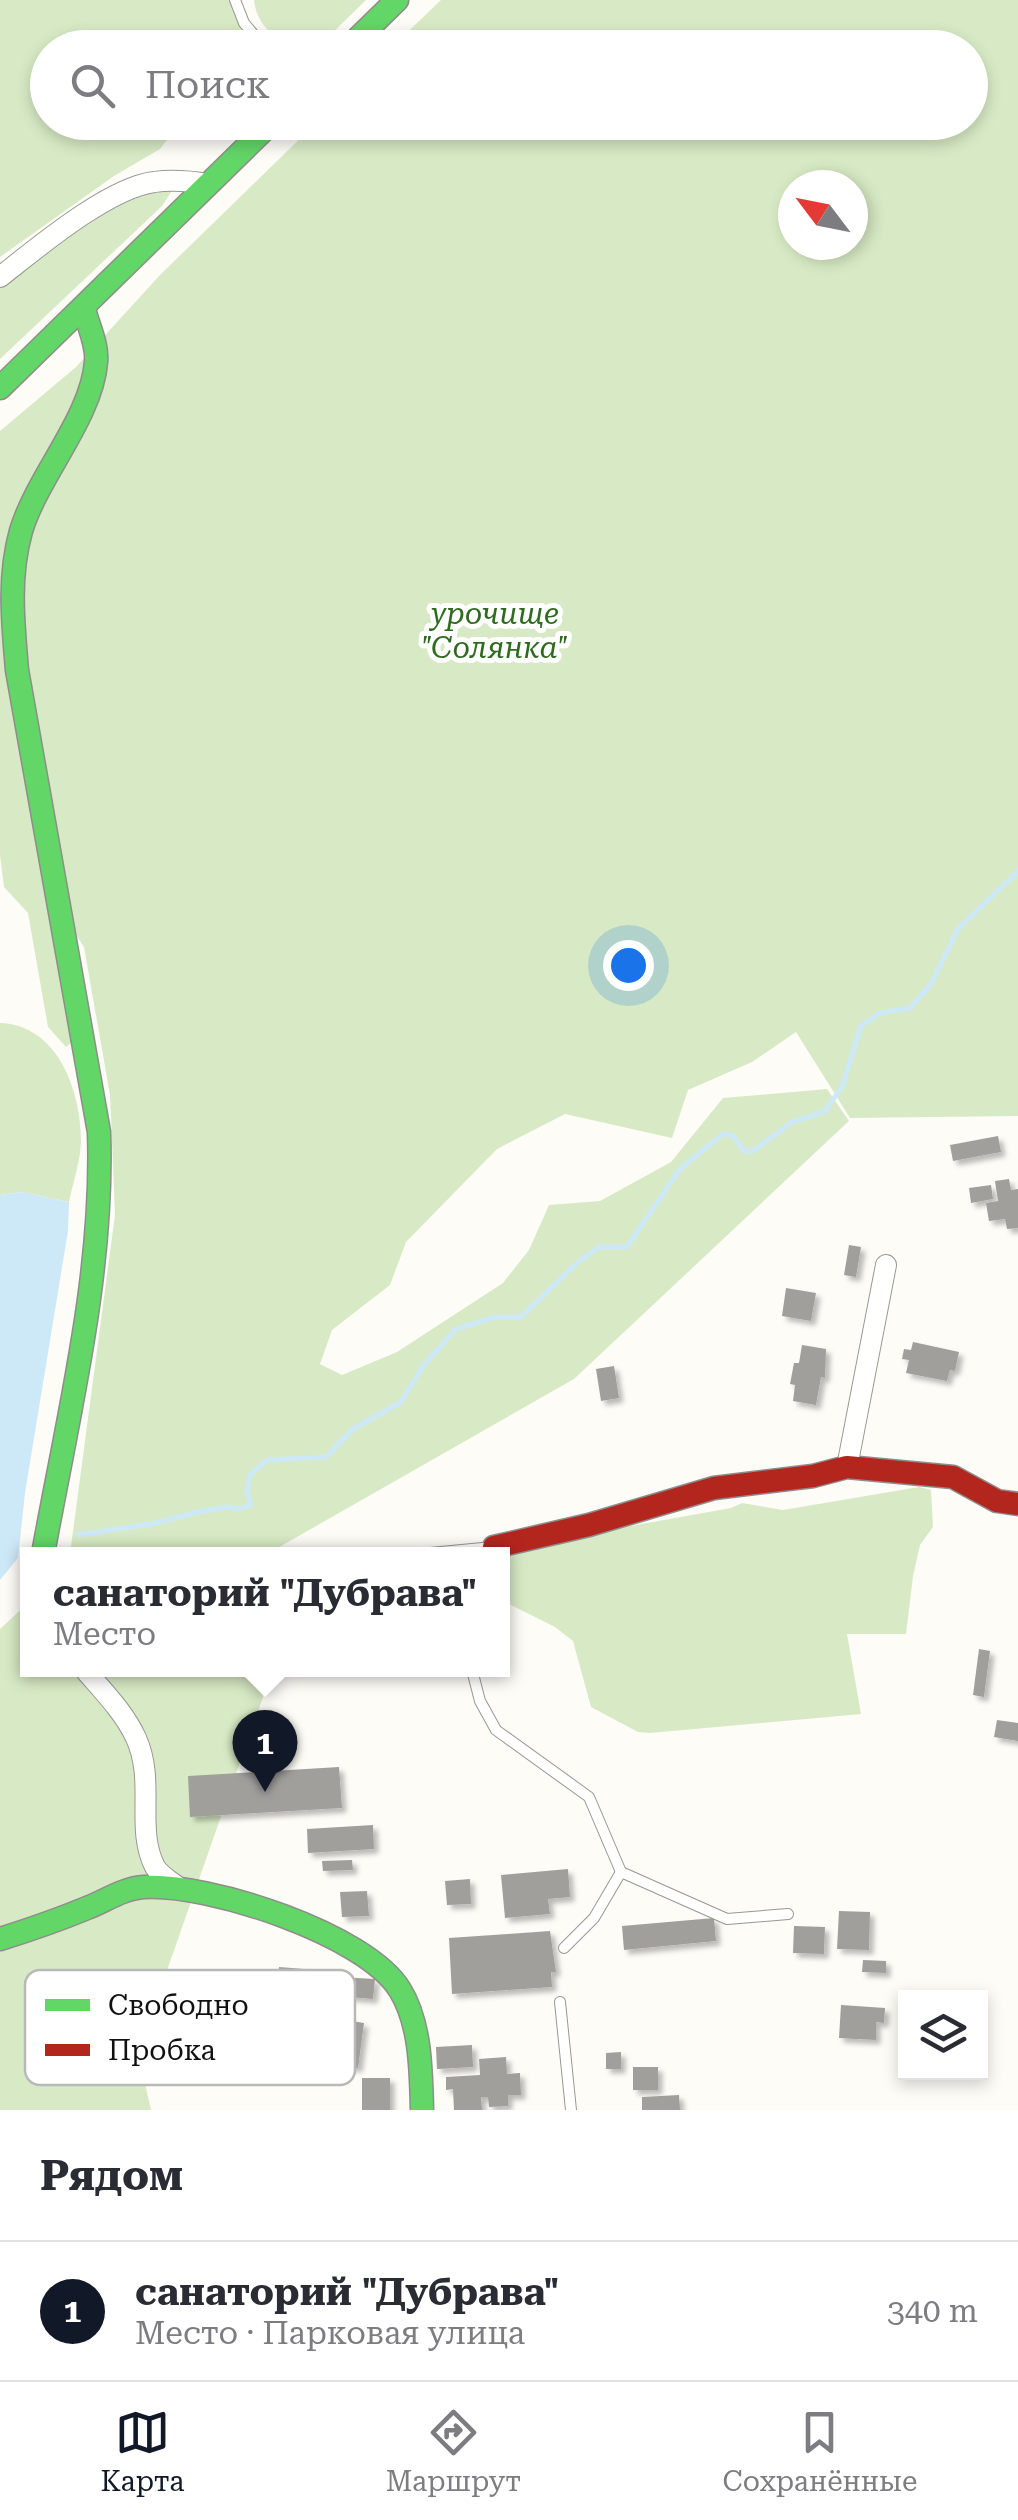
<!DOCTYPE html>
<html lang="ru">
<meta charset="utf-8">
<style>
:root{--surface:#fff;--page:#f2f2f3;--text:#2b2b33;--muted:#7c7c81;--line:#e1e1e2;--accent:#111827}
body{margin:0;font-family:"Roboto Serif",serif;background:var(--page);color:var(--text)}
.controls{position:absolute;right:30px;bottom:30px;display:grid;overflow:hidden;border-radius:0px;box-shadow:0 5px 15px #0003}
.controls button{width:90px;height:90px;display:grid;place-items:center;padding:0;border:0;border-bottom:2px solid var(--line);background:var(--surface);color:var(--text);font:50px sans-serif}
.compass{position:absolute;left:778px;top:170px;width:90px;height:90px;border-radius:50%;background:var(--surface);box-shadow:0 5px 15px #0003;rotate:302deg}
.you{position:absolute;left:628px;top:965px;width:35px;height:35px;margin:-25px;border:8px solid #fff;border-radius:50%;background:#1a73e8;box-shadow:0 0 0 15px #1a73e833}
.badge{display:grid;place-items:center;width:65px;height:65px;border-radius:50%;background:var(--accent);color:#fff;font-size:32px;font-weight:700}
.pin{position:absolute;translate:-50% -82px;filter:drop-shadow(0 2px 5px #0008)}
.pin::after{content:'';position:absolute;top:52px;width:35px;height:30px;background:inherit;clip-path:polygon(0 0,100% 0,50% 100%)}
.popup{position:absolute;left:20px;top:1547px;width:490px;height:130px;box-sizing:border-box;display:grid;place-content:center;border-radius:0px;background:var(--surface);filter:drop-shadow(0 2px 8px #0005);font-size:32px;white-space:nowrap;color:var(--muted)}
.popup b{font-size:38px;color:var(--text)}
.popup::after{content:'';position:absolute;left:50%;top:100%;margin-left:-20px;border:20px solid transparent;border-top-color:var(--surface)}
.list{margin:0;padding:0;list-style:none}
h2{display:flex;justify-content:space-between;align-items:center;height:130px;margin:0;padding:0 40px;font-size:42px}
h2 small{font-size:32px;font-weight:400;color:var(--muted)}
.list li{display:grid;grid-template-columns:65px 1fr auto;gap:30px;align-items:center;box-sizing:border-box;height:140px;padding:0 40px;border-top:2px solid var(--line)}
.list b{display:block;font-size:38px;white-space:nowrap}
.list p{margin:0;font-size:32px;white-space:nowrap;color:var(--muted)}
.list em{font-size:32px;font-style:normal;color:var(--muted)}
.icon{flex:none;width:55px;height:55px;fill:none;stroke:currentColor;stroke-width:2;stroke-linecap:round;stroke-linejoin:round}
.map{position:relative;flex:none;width:1018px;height:2110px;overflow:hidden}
.search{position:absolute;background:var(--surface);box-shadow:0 5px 15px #0003;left:30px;right:30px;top:30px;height:110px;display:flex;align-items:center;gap:25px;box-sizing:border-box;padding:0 35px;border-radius:55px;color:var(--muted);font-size:38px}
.sheet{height:270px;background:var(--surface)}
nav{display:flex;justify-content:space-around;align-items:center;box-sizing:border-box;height:140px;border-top:2px solid var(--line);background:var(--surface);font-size:28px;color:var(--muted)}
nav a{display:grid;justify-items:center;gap:5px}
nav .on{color:var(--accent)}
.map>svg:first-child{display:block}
.forest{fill:#d8eac5;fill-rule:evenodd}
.water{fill:#cde8f7}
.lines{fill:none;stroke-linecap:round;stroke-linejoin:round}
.stream{stroke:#cde8f7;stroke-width:5}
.building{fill:#a19f9c;filter:url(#shadow)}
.lane-casing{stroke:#979795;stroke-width:12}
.street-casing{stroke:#979795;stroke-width:22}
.fast-casing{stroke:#8e8d8b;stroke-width:25}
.jam-casing{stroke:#8e8d8b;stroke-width:25}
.lane{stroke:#fffffe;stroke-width:10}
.street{stroke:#fffffe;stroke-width:20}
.fast{stroke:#63d668;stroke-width:22}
.jam{stroke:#b3261e;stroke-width:22}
.labels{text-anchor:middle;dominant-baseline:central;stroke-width:10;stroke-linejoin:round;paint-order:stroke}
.park-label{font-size:30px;font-style:italic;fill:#2f6b1f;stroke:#fff}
.key{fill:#fff;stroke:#b8b8b8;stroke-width:2.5}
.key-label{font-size:28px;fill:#111}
</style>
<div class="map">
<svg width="1018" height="2110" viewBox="0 0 1018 2110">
<defs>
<filter id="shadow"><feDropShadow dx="4.5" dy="4.5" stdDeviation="2.5" flood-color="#0004"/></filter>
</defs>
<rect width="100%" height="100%" fill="#fdfcf7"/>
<!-- forest -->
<g class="forest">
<polygon points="0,0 229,0 247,38 246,47 48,48 48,122 180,123 160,149 114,176 0,257"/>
<path d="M 254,0 L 366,0 L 320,45 C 290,54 257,32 254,0 Z"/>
<path d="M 441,0 L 1018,0 L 1018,1116 L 850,1118 L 796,1032 L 752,1062 L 688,1090 L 672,1138 L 565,1114 L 497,1149 L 406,1242 L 390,1285 L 332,1330 L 320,1364 L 342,1375 L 397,1352 L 503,1283 L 529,1250 L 549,1205 L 600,1201 L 671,1162 L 723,1098 L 827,1089 L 849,1121 L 574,1379 L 267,1554 L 70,1554 L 115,1215 L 113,1164 L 110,1095 L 84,947 L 47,889 L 72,1042 L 66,1047 L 48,1027 L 28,913 L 4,887 L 0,855 L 0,431 L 76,367 L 160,275 L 316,123 L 970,122 L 970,48 L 392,47 ZM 793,185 L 853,185 L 853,245 L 793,245 Z"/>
<polygon points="161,190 171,192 162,206 0,359 0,285 125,196"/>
<path d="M 0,1023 C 58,1025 81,1091 81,1140 C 81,1160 73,1182 69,1202 L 21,1192 L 0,1195 Z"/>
<polygon points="919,1487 931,1490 933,1527 920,1545 913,1576 906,1634 847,1634 861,1714 650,1733 638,1732 591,1707 573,1641 555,1627 503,1601 502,1554 491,1551 731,1508 742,1503 783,1510"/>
<polygon points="27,1604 28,1670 270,1670 271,1674 138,2053 151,2110 0,2110 0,1629"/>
</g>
<!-- water -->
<polygon class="water" points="21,1192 69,1202 68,1231 25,1493 18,1558 0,1580 0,1195"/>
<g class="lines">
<!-- stream -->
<polyline class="stream" points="78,1535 156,1523 202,1511 227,1507 239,1509 251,1505 247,1492 250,1475 267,1460 326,1457 353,1429 401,1402 423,1366 456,1329 496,1317 521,1317 578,1262 599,1247 627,1247 680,1169 723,1134 733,1136 744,1151 753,1151 792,1122 824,1112 842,1087 861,1026 880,1013 910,1008 931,984 958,929 1018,871"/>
</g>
<!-- building -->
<g class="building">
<polygon points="998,1136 1001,1152 953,1161 950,1145"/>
<polygon points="1009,1179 1011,1190 1018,1189 1018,1228 1007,1229 1005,1219 989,1221 986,1203 998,1201 995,1181"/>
<polygon points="991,1185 993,1199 971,1203 969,1188"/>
<polygon points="849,1245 861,1247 856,1277 844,1275"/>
<polygon points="786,1288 816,1293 811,1321 782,1316"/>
<polygon points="913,1342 959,1352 955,1371 950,1370 947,1381 906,1373 909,1360 902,1359 904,1349 911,1350"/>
<polygon points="802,1345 826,1349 825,1378 821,1377 816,1405 793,1401 795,1385 790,1384 794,1363 799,1363"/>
<polygon points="614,1366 619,1398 601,1401 596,1369"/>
<polygon points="979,1649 990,1651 984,1697 973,1695"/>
<polygon points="997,1720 1018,1723 1018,1741 994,1737"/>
<polygon points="339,1767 342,1808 190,1817 188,1776"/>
<polygon points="373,1825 374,1849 308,1853 307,1829"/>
<polygon points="352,1860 353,1870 323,1871 322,1861"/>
<polygon points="568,1869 570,1897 548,1899 550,1914 505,1918 501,1875"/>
<polygon points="470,1879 471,1904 447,1905 445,1881"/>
<polygon points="367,1891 369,1916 342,1917 340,1892"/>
<polygon points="839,1911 870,1912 869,1950 837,1949"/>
<polygon points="714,1918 716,1941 624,1950 622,1926"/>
<polygon points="794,1926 825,1927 824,1954 793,1953"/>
<polygon points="550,1931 556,1972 551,1972 552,1987 452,1994 449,1938"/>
<polygon points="863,1960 886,1961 886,1973 862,1972"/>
<polygon points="279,1967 304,1969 302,1985 278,1983"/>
<polygon points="339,1977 375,1979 373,1999 338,1996"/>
<polygon points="304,1986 326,1989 324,2002 302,1999"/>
<polygon points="841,2005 885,2008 884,2023 876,2022 876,2040 839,2038"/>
<polygon points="339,2019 364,2023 358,2068 342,2065 344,2052 334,2051"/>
<polygon points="472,2045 473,2067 437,2069 436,2047"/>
<polygon points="621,2052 621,2069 606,2069 606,2053"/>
<polygon points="506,2057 507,2074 520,2073 521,2095 508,2095 508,2106 489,2107 488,2097 481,2097 482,2110 454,2110 453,2089 446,2090 446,2077 480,2075 479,2059"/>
<rect x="633" y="2067" width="25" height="23"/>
<rect x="362" y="2078" width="28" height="32"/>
<polygon points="679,2095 680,2110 642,2110 642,2097"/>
</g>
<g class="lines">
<defs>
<g id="lane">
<polyline points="235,0 244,23 265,48"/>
<polyline points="420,1554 493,1547"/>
<polyline points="472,1670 480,1701 496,1730 589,1797 621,1872 727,1919 788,1914"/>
<polyline points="564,1948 594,1918 621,1872"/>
<polyline points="560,2002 571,2110"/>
</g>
<g id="street">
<path d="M 0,277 C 37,248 108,188 154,182 C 173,179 191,181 209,184"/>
<polyline points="847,1467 886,1265"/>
<path d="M 85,1670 C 103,1691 124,1712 136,1738 C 156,1782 135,1828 155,1867 C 160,1875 170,1881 178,1887"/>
</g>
<g id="fast">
<polyline points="348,48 397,0"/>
<polyline points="0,388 272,122"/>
<path d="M 43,1554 C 68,1416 104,1273 99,1132 L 17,670 C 13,623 8,577 21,531 C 37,477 92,417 96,362 C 98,345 88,325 84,309"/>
<path d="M 0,1939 C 29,1930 58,1920 87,1908 C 105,1901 124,1888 144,1887 C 208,1883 366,1934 400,1990 C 421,2024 421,2072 422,2110"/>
</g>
<polyline id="jam" points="494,1547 589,1525 714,1488 813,1476 847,1467 953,1477 997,1501 1018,1504"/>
</defs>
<!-- lane casing -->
<use href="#lane" class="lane-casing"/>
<!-- street casing -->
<use href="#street" class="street-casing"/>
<!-- fast casing -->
<use href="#fast" class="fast-casing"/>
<!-- jam casing -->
<use href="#jam" class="jam-casing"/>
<!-- lane -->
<use href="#lane" class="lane"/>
<!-- street -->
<use href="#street" class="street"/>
<!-- fast -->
<use href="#fast" class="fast"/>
<!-- jam -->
<use href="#jam" class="jam"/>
</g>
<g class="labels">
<!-- park labels -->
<g class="park-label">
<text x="495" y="613">урочище<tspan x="495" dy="34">"Солянка"</tspan></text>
</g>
</g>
<!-- legend -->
<rect x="25" y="1970" width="330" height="115" rx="15" class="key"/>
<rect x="45" y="1999" width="45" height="12" fill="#63d668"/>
<rect x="45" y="2044" width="45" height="12" fill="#b3261e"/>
<g class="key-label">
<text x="108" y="2015">Свободно</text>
<text x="108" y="2060">Пробка</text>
</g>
</svg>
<div class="controls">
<button><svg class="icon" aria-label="layers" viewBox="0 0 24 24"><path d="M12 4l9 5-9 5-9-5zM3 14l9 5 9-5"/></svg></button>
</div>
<svg class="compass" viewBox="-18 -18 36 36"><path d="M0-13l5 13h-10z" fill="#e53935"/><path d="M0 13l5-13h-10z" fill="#7c7c81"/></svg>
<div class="you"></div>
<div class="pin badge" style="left:265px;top:1792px">1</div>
<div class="popup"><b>санаторий &quot;Дубрава&quot;</b>Место</div>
<div class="search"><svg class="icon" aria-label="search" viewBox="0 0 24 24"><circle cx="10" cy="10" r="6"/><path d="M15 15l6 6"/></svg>Поиск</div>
</div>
<section class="sheet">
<h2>Рядом<small></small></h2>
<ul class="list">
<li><span class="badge">1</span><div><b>санаторий &quot;Дубрава&quot;</b><p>Место · Парковая улица</p></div><em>340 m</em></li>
</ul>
</section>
<nav>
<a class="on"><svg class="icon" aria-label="map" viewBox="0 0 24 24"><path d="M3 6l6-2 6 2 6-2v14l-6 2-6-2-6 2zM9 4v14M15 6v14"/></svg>Карта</a>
<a><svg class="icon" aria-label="directions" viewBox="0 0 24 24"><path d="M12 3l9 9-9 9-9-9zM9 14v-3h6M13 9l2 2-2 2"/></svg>Маршрут</a>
<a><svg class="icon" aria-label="saved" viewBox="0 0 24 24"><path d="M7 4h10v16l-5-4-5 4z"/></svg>Сохранённые</a>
</nav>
